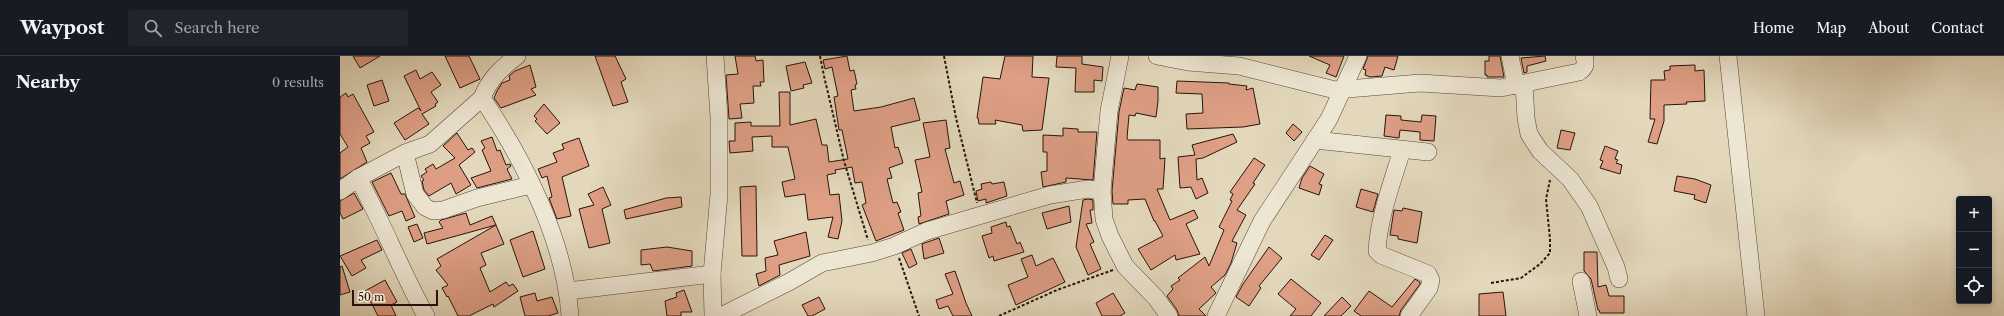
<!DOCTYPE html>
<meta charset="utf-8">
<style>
:root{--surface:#171b24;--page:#20242c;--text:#f1f3f6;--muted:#9ea1a6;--line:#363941}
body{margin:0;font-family:"Libre Caslon Text",serif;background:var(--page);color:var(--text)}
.controls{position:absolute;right:12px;bottom:12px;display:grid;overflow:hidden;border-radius:4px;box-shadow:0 2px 6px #0003}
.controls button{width:36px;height:36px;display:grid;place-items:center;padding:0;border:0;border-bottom:1px solid var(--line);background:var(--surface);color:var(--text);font:20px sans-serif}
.scale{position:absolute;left:12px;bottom:10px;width:86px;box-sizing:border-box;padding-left:4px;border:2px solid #29130a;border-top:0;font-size:11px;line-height:14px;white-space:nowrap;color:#29130a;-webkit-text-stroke:3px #ede6d3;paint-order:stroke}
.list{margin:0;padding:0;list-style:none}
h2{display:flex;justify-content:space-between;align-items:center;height:52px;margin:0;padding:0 16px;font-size:17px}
h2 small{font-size:13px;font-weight:400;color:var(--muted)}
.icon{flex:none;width:22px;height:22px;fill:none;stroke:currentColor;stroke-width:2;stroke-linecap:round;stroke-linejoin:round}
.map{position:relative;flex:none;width:1664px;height:260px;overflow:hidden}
header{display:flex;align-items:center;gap:24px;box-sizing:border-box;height:56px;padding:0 20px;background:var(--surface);border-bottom:1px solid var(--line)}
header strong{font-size:19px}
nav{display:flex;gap:22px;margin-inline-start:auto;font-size:14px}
.search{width:280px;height:36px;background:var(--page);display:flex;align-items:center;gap:10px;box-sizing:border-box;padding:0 14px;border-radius:4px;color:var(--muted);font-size:15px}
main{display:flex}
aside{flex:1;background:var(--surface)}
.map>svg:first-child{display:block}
.building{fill:#de9f85;stroke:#29130a}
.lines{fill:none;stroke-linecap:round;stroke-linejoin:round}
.minor-casing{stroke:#584436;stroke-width:18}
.path{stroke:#29130a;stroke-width:2;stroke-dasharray:3 2;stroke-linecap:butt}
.minor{stroke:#ede6d3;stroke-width:17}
</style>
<header>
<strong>Waypost</strong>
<div class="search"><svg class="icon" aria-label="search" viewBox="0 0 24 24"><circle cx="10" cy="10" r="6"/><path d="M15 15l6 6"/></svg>Search here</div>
<nav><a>Home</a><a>Map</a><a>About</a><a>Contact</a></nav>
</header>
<main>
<aside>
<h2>Nearby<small>0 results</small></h2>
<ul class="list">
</ul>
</aside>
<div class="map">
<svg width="1664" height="260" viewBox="0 0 1664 260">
<rect width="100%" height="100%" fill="#e3d8bc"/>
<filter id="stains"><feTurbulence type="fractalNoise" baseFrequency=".005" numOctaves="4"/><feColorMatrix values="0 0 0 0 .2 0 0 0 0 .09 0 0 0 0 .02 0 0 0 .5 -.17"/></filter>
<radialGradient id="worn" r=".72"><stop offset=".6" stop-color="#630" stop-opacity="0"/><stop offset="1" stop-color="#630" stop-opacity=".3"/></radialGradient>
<!-- building -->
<g class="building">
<polygon points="13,0 40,0 20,12"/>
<polygon points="105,0 129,0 140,23 120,32"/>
<polygon points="255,0 275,0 286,23 281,26 288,46 273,50"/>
<polygon points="395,0 415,0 416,5 423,4 424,26 420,26 421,30 413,30 414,47 400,48 402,62 389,63 386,19 398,18"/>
<polygon points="507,0 510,15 514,14 517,28 515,29 516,33 511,34 514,55 541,51 574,42 580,64 551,71 555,92 558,91 563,107 549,112 552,122 547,123 553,147 557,146 561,156 558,157 564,174 536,185 522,149 526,147 522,126 515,127 512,111 495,114 496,117 487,119 490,139 499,138 502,165 498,183 488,181 493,161 468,164 465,138 445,141 442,126 455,123 448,91 432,91 432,80 412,81 413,95 390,97 389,85 395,85 395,67 411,66 411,70 440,70 439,36 450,36 450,69 476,63 482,89 487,89 489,106 508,103 502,74 499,74 494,41 498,40 492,11 485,13 483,4"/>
<polygon points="665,0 693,0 692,21 709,22 702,74 683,75 682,69 655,64 656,68 639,68 638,62 637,62 643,21 660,23"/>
<polygon points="717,0 742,0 742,8 763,11 762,25 754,24 754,36 735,36 736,12 716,11"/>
<polygon points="969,0 1004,0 996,21 986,17 990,9"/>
<polygon points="1028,0 1058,0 1054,14 1045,11 1042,20 1030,21 1025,19 1026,14 1023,13"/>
<polygon points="1149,0 1160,0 1164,21 1147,21 1147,19 1145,19 1145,5 1149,5"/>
<polygon points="1205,0 1206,5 1187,10 1187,16 1184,17 1181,2"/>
<polygon points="465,6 472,27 463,29 464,32 451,35 446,10"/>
<polygon points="190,9 196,31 191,33 196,39 161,52 154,42 157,35 162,27 170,24 169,20 175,15"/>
<polygon points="1355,9 1355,15 1364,14 1365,45 1346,46 1347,48 1324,49 1324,65 1317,88 1308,86 1315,63 1310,63 1311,24 1325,24 1324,15 1330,14 1330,10"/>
<polygon points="76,14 80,23 92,16 101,29 91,36 98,46 95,48 96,50 82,58 89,68 65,84 54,67 78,52 81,55 64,20"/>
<polygon points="42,24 49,45 34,50 27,29"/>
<polygon points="837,25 889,27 889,28 907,30 906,34 913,32 920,68 903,71 847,73 846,58 863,57 862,38 836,37"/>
<polygon points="797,28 818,31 818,45 816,61 796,57 795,60 789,59 787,82 788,84 820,84 820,103 825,102 823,133 817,133 830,164 854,154 858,162 846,168 860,198 836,204 835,199 811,214 798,193 823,180 815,165 814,165 805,143 788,144 788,148 773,148 772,135 779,56 784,32 795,34"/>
<polygon points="6,37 8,41 13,38 34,76 26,80 30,87 21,92 27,106 0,123 0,97 8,91 0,78 0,41"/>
<polygon points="204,48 220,67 207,78 195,65 197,63 194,60"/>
<polygon points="1046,59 1061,60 1061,64 1081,66 1082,59 1096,60 1094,85 1080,84 1080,76 1060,74 1059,82 1044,80"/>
<polygon points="606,64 610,92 605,93 614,127 620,125 624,139 606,145 609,158 579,168 578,161 581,160 578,137 582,136 575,104 590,101 583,67"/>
<polygon points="953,68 962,76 954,85 946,77"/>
<polygon points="723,72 738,73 738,76 757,76 753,124 726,122 726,126 703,131 701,116 707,115 707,96 703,96 703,79 723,80"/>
<polygon points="1221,74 1235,77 1230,94 1217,92"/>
<polygon points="117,77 128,94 132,92 135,96 119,109 131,129 116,138 111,127 89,140 84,134 82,125 84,124 81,120 87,116 85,113 93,108 96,113 115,102 103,90"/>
<polygon points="893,78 897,86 863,102 856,103 857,124 862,122 868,137 856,143 851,131 840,132 838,101 855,99 852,89"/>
<polygon points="152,81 157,95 160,94 166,109 170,108 171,110 167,113 172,123 137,132 131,122 151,115 142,94 145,92 141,85"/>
<polygon points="239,82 249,110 222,121 231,160 217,163 209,142 212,141 207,120 202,122 198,113 217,106 213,97 224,93 222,88"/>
<polygon points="1265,90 1278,95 1275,103 1278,104 1276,107 1282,109 1280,118 1260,112 1263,105 1260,104"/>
<polygon points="914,102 925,109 913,127 915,128 897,154 906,159 892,185 897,187 891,207 885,219 871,231 876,237 859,253 866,260 839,260 837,254 827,240 833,233 831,230 840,224 838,222 865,201 869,210 884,174 879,171 892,145 890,144 893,138 890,136"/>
<polygon points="970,110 984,118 979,128 982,129 979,139 959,132 962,122"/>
<polygon points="51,117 61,138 65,138 75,161 66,165 62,155 49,160 32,126"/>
<polygon points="1337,120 1355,123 1371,129 1366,147 1354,143 1355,139 1334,135"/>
<polygon points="651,126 652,128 664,126 667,140 646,147 646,143 638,145 636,135 642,133 641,128"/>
<polygon points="416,130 417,200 402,200 400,131"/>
<polygon points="263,131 271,149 262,153 270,187 249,192 239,153 254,149 248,138"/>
<polygon points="1021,133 1038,138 1033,156 1016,151"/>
<polygon points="14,137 23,153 3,163 0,157 0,145"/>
<polygon points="341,141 342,151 286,163 284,154 326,142"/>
<polygon points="748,143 753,144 753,154 750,154 752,167 746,168 754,186 750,188 761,213 748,219 736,191 743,144"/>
<polygon points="729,150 731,166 707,173 702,157"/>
<polygon points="1063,152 1082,156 1077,187 1058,183 1058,180 1050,179 1054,154 1062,155"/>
<polygon points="126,157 130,169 152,160 156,169 87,188 84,177 103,172 99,166 101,164"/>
<polygon points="666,166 667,171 670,170 677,188 680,186 684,196 654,205 653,200 649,202 642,180 652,177 651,171"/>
<polygon points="77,168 83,182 74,186 68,171"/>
<polygon points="156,169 164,188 141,197 146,209 140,212 150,236 166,226 169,230 173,228 178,235 154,251 153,248 129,260 118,260 108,240 107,241 102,232 108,229 96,214 101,210 97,203"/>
<polygon points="193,175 205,213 183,221 170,184"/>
<polygon points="466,176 470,200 439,209 440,219 419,230 416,218 426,215 425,202 438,199 434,185"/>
<polygon points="985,179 993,184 979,204 971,199"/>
<polygon points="599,182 604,197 584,203 582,188"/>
<polygon points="37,184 42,194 21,204 26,212 12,220 0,200"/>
<polygon points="327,191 352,195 352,210 313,215 310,208 301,209 301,194"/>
<polygon points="929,191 942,202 919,230 921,232 909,250 896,241 903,228"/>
<polygon points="571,193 577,208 569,212 562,197"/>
<polygon points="1244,196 1257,196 1258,231 1266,229 1269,240 1284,240 1284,257 1260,257 1259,254 1258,254 1251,223 1244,215"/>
<polygon points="692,199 696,210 713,202 725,226 676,249 668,229 688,221 681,203"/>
<polygon points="2,210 10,236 0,239 0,211"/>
<polygon points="615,215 626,247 632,260 613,260 608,250 599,253 596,244 613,238 605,218"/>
<polygon points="951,223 981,247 971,260 950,260 956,253 938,238"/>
<polygon points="1075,223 1080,226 1080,228 1061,254 1059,260 1021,260 1014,255 1029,235 1052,251"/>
<polygon points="45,224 57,246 51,249 56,260 38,260 25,235"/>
<polygon points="344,234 352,256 341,256 341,260 327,260 325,245 337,241 336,237"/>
<polygon points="1163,236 1166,260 1139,260 1139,238"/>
<polygon points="195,237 197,245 212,241 218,257 208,260 185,260 180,241"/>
<polygon points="773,237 785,257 780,260 762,260 756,247"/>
<polygon points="479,241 485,253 472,260 468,260 462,249"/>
<polygon points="1002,241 1011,250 1001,260 984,260"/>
</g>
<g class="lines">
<defs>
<g id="minor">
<polyline points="780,0 769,55 762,135 764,163 770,180 785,210 816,242 829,260"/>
<path d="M 817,0 L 848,6 L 899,10 L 995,34 L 1080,27 L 1161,32 L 1239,16 C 1246,11 1246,8 1244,0"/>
<polyline points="1170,0 1176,30"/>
<polyline points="1388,0 1416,260"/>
<polyline points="1184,28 1186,62 1189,78 1200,95 1230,123 1249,150 1276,211 1279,223"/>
<path d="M 142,42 C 184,104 225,185 230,260"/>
<polyline points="975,84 1088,96"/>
<path d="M 1062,94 C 1052,127 1039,160 1037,195 L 1041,199 L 1088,218 L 1091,224 L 1089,232 L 1069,260"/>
<polyline points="65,97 75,138 85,151 93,155 103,154 137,142 191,129"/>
<path d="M 18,122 C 43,167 61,215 86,260"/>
<path d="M 0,135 L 18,122 L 65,97 L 90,88 L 142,42 C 149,24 161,12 177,0"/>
<polyline points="1241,225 1248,260"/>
<polyline points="228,235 372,218"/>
<polyline points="373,260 372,218 379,138 379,61 375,0"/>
<polyline points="381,260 449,226 482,207 532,197 554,190 587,175 710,139 748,133 762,135"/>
<polyline points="876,260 922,165 989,63 1018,0"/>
</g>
</defs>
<!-- minor casing -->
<use href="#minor" class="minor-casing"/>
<!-- path -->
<g class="path">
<polyline points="480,0 484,20 504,105 528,184"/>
<polyline points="604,0 616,62 637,147"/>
<polyline points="559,202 579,260"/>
<polyline points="1151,227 1181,222 1200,208 1210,197 1210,183 1206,143 1210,124"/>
<polyline points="659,260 717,234 773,214"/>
</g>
<!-- minor -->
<use href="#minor" class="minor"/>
</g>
<rect width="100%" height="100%" filter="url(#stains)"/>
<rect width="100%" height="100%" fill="url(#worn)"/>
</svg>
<div class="controls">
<button>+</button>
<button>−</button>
<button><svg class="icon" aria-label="locate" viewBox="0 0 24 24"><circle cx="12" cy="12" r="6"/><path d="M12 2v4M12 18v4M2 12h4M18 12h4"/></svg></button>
</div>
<div class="scale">50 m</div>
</div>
</main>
